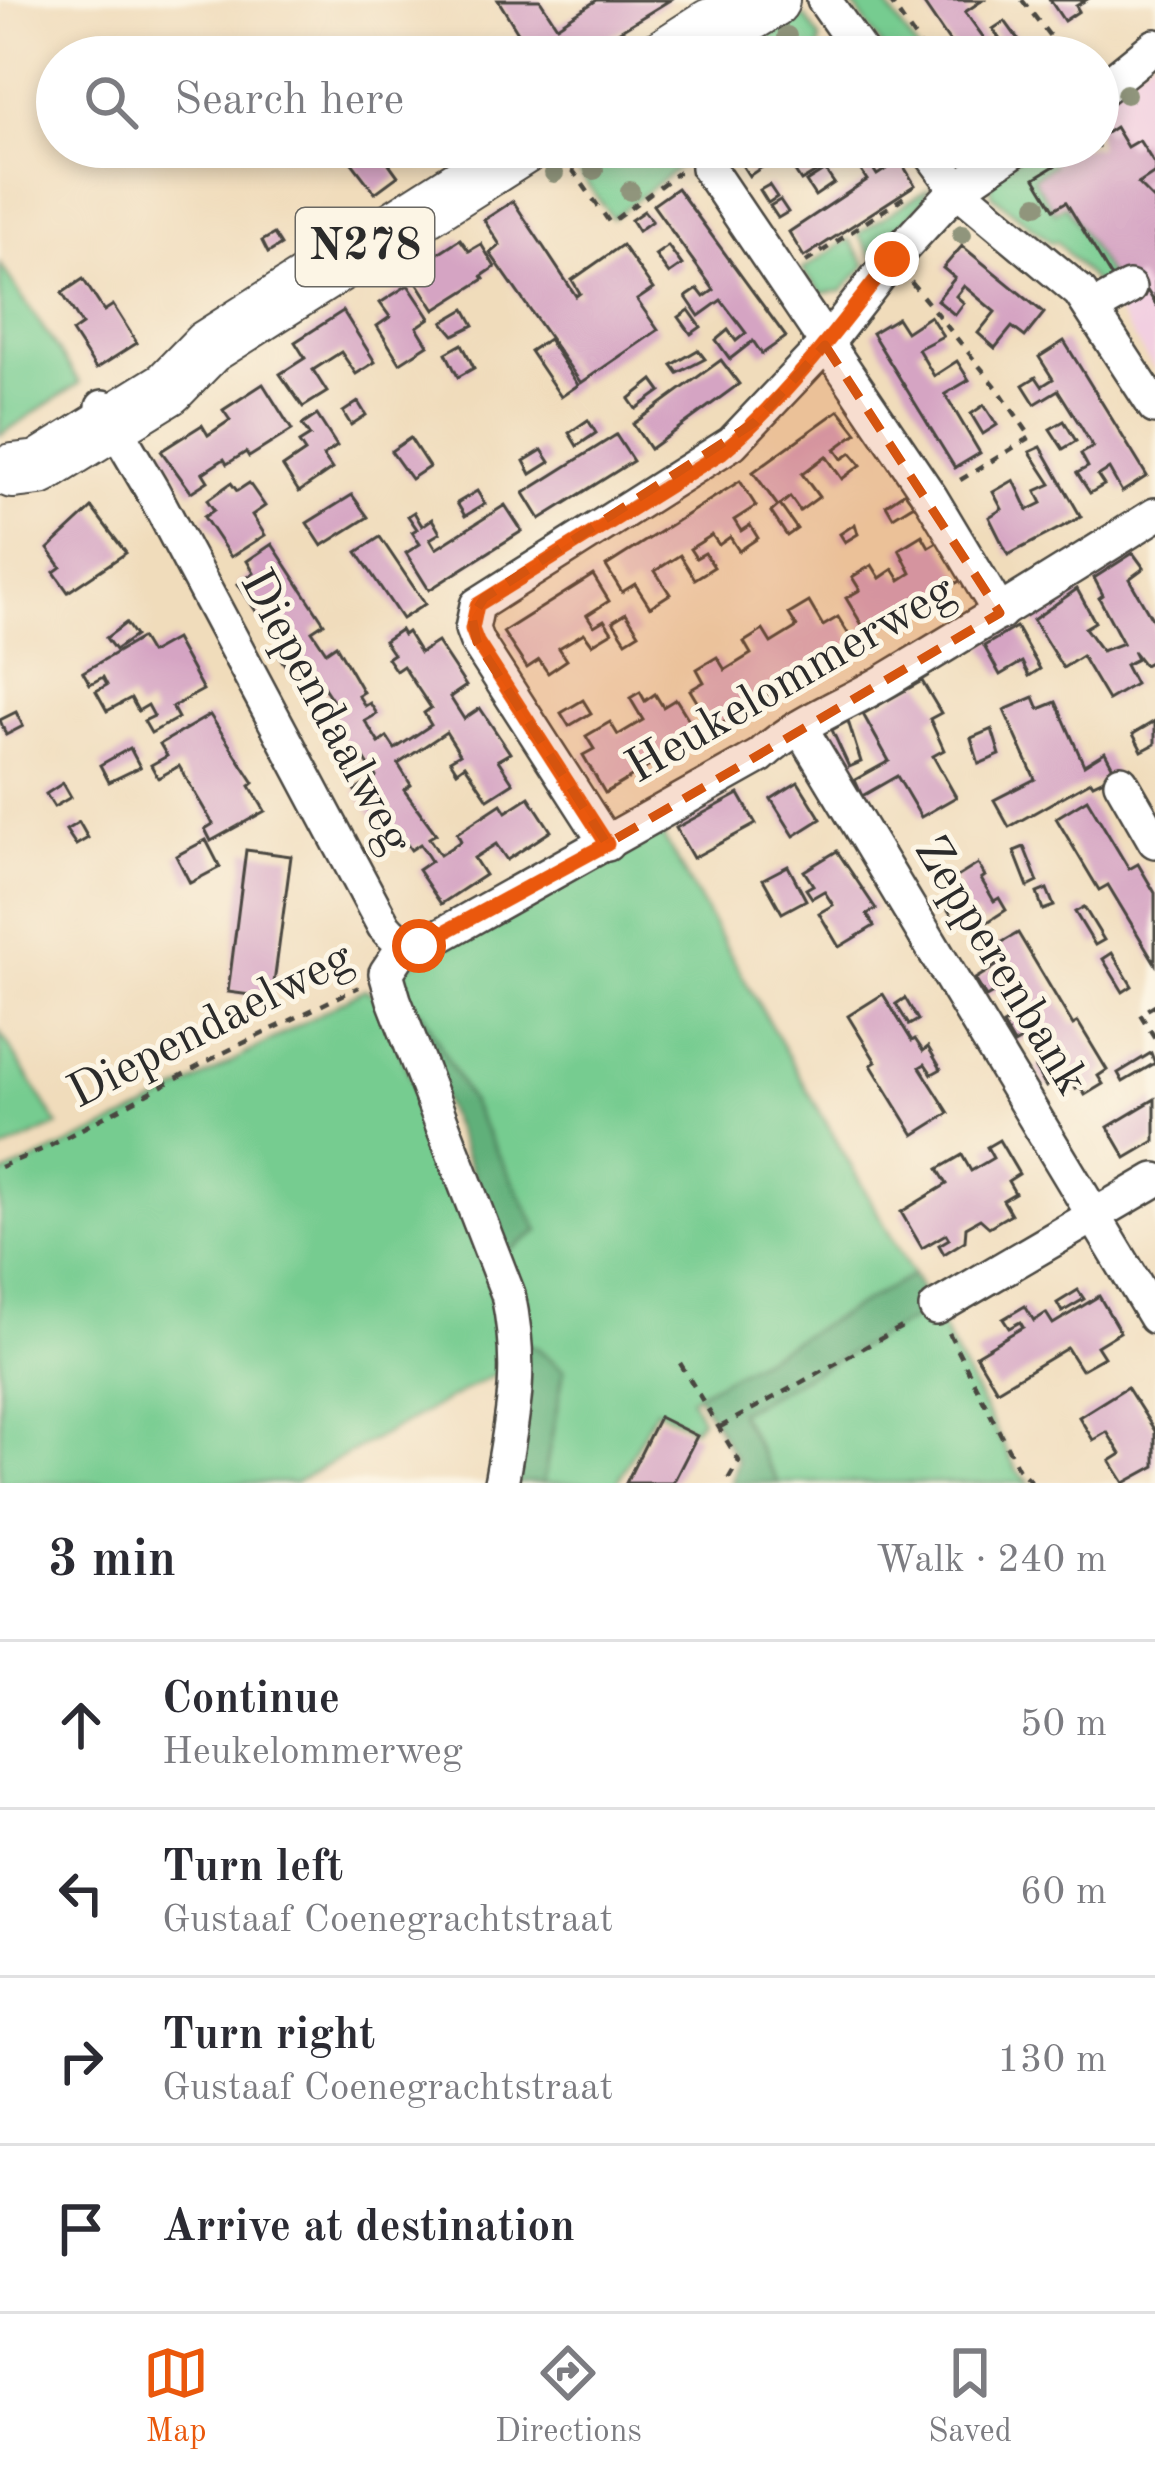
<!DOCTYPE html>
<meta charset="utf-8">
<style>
:root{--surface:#fff;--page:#f2f2f3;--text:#2b2b33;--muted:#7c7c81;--line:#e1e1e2;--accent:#ea580c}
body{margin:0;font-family:"Old Standard TT",serif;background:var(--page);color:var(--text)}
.stop{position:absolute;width:36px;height:36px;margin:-27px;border:9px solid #ea580c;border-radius:50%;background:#fff}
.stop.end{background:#ea580c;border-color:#fff;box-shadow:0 3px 12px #0008}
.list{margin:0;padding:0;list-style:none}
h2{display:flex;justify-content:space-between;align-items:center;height:156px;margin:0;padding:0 48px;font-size:51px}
h2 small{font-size:39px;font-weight:400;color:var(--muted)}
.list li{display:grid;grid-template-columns:78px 1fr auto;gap:36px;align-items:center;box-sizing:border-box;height:168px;padding:0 48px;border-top:3px solid var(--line)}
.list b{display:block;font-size:45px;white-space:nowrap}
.list p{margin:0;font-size:39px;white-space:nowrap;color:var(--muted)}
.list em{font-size:39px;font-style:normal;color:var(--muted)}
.icon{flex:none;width:66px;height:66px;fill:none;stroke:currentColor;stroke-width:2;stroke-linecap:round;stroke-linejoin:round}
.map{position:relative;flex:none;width:1155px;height:1483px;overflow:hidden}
.search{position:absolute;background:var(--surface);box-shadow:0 6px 18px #0003;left:36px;right:36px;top:36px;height:132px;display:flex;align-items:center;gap:30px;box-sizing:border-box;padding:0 42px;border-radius:66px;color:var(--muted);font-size:45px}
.sheet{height:828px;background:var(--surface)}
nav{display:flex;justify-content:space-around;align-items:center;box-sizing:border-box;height:168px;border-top:3px solid var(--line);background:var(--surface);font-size:33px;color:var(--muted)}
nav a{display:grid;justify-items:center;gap:6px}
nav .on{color:var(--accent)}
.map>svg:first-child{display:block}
.built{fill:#f2cfe1}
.green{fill:#76cc90;stroke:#507c5e;stroke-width:3}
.forest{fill:#60b07a;stroke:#466e52;stroke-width:3}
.building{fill:#d5a4c3}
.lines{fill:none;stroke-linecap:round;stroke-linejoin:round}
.street-casing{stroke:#494641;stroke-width:38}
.primary-casing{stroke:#494641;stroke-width:58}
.path{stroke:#494641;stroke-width:4.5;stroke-dasharray:9 9;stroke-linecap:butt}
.street{stroke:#fff;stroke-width:33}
.primary{stroke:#fff;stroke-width:54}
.tree{fill:#90957c}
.route{stroke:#ea580c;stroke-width:15}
.marked{fill:#d5540f;fill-opacity:0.2;stroke:#d5540f;stroke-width:9;stroke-dasharray:24 15;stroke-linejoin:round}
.labels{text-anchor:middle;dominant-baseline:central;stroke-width:10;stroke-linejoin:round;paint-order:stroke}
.shield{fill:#fcf5e5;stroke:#6a6863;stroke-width:3}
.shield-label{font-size:45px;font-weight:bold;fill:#2b2b2b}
.street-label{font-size:48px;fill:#2b2b2b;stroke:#fcf5e5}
</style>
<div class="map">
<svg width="1155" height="1483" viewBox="0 0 1155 1483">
<rect width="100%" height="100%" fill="#fcf5e5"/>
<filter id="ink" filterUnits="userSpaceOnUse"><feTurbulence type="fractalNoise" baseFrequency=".00833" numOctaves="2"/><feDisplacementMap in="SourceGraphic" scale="24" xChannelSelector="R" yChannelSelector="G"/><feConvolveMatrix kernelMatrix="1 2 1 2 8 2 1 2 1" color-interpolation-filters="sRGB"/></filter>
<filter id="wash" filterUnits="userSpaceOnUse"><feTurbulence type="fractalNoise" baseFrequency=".004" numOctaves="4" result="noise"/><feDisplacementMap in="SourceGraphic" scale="48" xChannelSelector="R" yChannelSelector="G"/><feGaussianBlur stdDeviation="2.7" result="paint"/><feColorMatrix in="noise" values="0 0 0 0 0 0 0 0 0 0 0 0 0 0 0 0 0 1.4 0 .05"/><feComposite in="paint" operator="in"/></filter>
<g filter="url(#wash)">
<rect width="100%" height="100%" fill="#f0dcbb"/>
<!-- built -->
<polygon class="built" points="1155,55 1155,371 1106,295 1118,288 1084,229 1067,202 1054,209 1035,178 1055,165 1050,156 1064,147 1098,147 1098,99"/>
<!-- green -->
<g class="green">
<polygon points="850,0 883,0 922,57 889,57"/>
<polygon points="801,17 806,17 820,39 819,50 807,57 737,57"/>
<polygon points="596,147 689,147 686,162 612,218 572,163"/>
<polygon points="1034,147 1061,147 1048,156 1053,165 1033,178 1055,212 1066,205 1117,289 1106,295 1056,241 1052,243 992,195 990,178"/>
<polygon points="928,189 925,199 873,257 858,234"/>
<polygon points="849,239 866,265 842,291 822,293 802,270"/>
<polygon points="0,264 80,383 0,435"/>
<polygon points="657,826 913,1275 691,1398 701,1419 693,1429 656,1409 617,1483 543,1483 564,1370 524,1345 505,1253 539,1231 407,1011 403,969"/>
<polygon points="365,989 380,1000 500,1304 510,1366 294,1483 0,1483 0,1176 142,1111"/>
<polygon points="0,1032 58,1125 0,1152"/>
<polygon points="932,1309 1017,1471 1030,1483 778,1483 738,1412"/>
</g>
<!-- forest -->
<g class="forest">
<polygon points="407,1011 422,1011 539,1231 505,1253"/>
<polygon points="913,1275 932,1309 738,1412 778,1483 731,1483 737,1461 697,1394"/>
<polygon points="524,1345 536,1347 564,1370 543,1483 511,1483"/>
</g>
<g id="blocks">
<!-- building -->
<g class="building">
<polygon points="498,0 540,0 557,26 597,0 670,0 577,57 548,57 538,40 527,47"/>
<polygon points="921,0 983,0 965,12 989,45 999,38 993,29 1005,21 1018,39 997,57 960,57"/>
<polygon points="1050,0 1086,0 1076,6 1079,11 1064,21"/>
<polygon points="1098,120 1106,133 1115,127 1127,147 1139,140 1155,165 1155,173 1138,184 1155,201 1155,303 1138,276 1118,288 1066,202 1054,209 1035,178 1056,165 1050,156 1064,147 1098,147"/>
<polygon points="364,147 377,147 398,176 375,193 349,159"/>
<polygon points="739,147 793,147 802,162 812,156 821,169 801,181 783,153 749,176 733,151"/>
<polygon points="860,147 873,147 878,155 868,161 877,175 900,160 915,185 804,257 789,232 867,180 850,154"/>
<polygon points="825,170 834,183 815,196 806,182"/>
<polygon points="769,185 777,197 768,203 760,190"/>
<polygon points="677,188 786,337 762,354 753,341 730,359 716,340 728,330 736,341 746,333 721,300 699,316 686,297 698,289 704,297 714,290 653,205"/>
<polygon points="780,200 788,212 778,218 770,206"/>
<polygon points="513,201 576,296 580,293 572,280 622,245 653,289 637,300 658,330 581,383 490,253 500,245 484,220"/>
<polygon points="644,211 652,221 638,231 631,220"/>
<polygon points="274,234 281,245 268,253 262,241"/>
<polygon points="460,239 469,251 481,244 495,267 482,276 484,279 435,310 410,271"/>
<polygon points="668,246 682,265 669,274 655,255"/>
<polygon points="962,246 1044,313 1025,337 1012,327 995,348 987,341 978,333 995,312 964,286 956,296 964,303 955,315 937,300 955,278 943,268"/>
<polygon points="83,279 104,311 113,305 137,343 96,369 72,332 82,325 62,293"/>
<polygon points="408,285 430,318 417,327 428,345 400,363 377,326 390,317 380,303"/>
<polygon points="465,309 474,325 454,335 443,322"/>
<polygon points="689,310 701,327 691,334 679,317"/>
<polygon points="343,311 375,362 356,374 341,352 313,370 327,392 303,407 280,374 305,358 295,342"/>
<polygon points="930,316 943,336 918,349 934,376 957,361 969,380 945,394 980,453 955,468 872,333 897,318 906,332"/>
<polygon points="548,339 578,385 561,397 530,351"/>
<polygon points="1064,341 1147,476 1122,492 1109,469 1098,476 1104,485 1090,493 1077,473 1088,467 1081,454 1093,447 1080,425 1058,390 1035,404 1023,385 1036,377 1042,386 1053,379 1039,357"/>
<polygon points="462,344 474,368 458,377 446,353"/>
<polygon points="698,350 705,359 678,373 672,365"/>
<polygon points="721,360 739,384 650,449 633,424"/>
<polygon points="653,380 661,391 636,409 629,399"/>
<polygon points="263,384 292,430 249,457 246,452 227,464 224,459 203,473 208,481 191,492 161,451 202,425 208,435 230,420 223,410"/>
<polygon points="358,402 366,415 351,425 343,412"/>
<polygon points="984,405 997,425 983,434 971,414"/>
<polygon points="839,410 857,433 835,449 842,459 851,453 861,465 842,479 826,456 802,474 819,497 800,511 790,497 780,505 797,529 787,536 771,512 778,506 753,472"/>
<polygon points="317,415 337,446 323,456 332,469 299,492 283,467 305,452 299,443 310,436 302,425"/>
<polygon points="588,420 596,433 577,446 569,433"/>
<polygon points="1064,421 1076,441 1063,449 1050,429"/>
<polygon points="616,435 633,461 540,519 524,493"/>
<polygon points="410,438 429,467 411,479 391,451"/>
<polygon points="1041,447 1081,517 1008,555 989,517 1002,509 993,492 1014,480 1028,510 1042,503 1036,491 1051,484 1030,452"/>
<polygon points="542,450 550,462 531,474 524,461"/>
<polygon points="740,481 756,506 734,520 741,531 750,525 758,538 739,551 730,537 719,545 712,535 690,549 696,558 705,553 714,567 695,579 680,555 655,571 670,594 650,607 635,584 622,592 606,566"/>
<polygon points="231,483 237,491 249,483 265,506 252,515 265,535 231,557 204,517 214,510 207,500"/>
<polygon points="477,491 485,504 465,516 457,503"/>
<polygon points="905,492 914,504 893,517 886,505"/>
<polygon points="352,495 368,517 322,546 307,523"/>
<polygon points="505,505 522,531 429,590 406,553 420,544 412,532 417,529 408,516 414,512 422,526 432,519 440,533 430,539 436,549"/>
<polygon points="92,508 126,553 68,592 54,572 61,567 48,549"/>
<polygon points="855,524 858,534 845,542 840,534"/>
<polygon points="922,535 929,547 939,541 963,579 868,635 846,598 860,590 852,577 872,565 880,578 893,569 900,580 911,573 899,549"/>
<polygon points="380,537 425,604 402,619 357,552"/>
<polygon points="272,544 324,623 312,631 326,652 336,645 363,692 358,695 365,706 370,703 377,714 365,721 379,743 387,737 395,749 431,725 424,713 431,708 403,666 396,671 387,658 393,654 384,641 400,630 403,635 407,632 420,653 437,642 466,686 450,697 464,719 480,708 510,753 498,760 513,783 488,799 465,765 457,771 450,760 460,754 446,732 398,764 411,785 404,790 436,834 429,838 440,855 461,841 457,833 501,804 506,812 529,797 551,831 507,860 496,844 474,858 485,875 441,904 418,870 431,861 420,844 411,850 396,828 385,835 355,791 376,777 362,755 345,766 316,721 337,707 323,686 306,697 277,653 298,639 284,617 267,628 238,584 254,573 247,561"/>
<polygon points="1133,553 1144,568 1129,579 1155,624 1155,659 1144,665 1133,651 1137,659 1125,665 1135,684 1108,700 1082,656 1063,668 1033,620 1077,589 1095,622 1085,628 1102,651 1123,643 1099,598 1103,595 1094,578"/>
<polygon points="593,575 609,601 587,615 594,626 604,620 612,632 592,644 584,633 559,648 567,660 548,673 539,660 527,668 503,632"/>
<polygon points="809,602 823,626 838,617 854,643 713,728 690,690 704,682 697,669 717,657 725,670 751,654 744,642 763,630 771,643 797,627 789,614"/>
<polygon points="626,613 639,633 626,641 613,621"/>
<polygon points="126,623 135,636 115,650 106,638"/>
<polygon points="1016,627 1040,669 1029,676 1022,662 1000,675 984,646"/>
<polygon points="141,638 150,653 175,639 203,690 172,707 178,718 151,733 144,721 154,716 148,705 138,711 131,698 107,711 96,691 107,685 103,677 90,684 83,672"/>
<polygon points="922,681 941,713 930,719 944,750 933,756 956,797 921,817 897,776 862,796 855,780 889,761 863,714"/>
<polygon points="640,692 645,701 655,694 663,707 676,699 699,736 605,793 583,755 594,749 586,736 610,722 618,735 643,720 630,698"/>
<polygon points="1034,697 1039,709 1056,702 1084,765 1105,752 1116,773 1093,784 1091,781 1009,827 994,800 1035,779 1004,710"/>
<polygon points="583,700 591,713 569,726 561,713"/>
<polygon points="16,712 23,726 6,735 0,720"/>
<polygon points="210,715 254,783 250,786 265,811 211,841 205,829 213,824 179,766 158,778 151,765 167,756 160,744"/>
<polygon points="848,721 861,762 849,767 832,730"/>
<polygon points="1155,721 1155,744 1142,751 1133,734"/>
<polygon points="992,729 1000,755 979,764 971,738"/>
<polygon points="130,748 140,767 109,782 100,765"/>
<polygon points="798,782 821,819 794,836 771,799"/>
<polygon points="63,783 71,797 54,807 46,794"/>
<polygon points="739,794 756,824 693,858 676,828"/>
<polygon points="1087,799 1129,869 1138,864 1155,893 1155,963 1108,885 1099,890 1056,818"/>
<polygon points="79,822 88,838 76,845 66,830"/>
<polygon points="206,840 220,867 190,883 176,856"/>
<polygon points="1024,847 1038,882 1028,887 1014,851"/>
<polygon points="246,850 291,856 272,998 228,992"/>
<polygon points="837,851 876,909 867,914 874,926 839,947 819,913 833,905 824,891 812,898 806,889 813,885 804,871"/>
<polygon points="978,864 985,876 981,879 994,901 999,898 1006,910 983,925 976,914 955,921 945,905 950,901 948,897 961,890 954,879"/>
<polygon points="788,866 806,900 782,913 763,879"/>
<polygon points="1047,889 1054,906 1043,910 1037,893"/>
<polygon points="1084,907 1104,940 1095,945 1075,912"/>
<polygon points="1018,933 1073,1025 1078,1022 1107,1070 1098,1076 1103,1084 1085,1095 1080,1086 1076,1089 1067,1074 1046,1087 1035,1068 1056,1056 1049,1044 1044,1046 1035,1032 1014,1044 1003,1025 1024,1013 1007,985 986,997 975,979 996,966 987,951"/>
<polygon points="1112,953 1132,986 1123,992 1103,959"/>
<polygon points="883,994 912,1041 915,1039 923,1051 928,1047 941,1069 932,1074 925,1064 920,1067 949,1113 914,1135 871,1065 876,1062 848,1016"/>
<polygon points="905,998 918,1020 909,1025 896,1004"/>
<polygon points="1151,1053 1155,1063 1123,1082 1118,1073"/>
<polygon points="1155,1099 1155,1141 1126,1158 1108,1127"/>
<polygon points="999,1140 1019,1174 1008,1181 1015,1193 1003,1200 1011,1214 989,1227 980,1219 966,1227 965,1241 944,1254 939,1245 949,1239 946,1234 922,1248 901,1212 947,1184 938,1169 962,1155 971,1171 993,1158 987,1147"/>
<polygon points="1078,1290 1084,1299 1062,1312 1057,1303"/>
<polygon points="1099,1296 1120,1332 1097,1346 1104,1357 1081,1370 1067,1348 997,1390 976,1355 1023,1327 1020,1322 1009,1328 1003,1319 1025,1306 1034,1321 1046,1313 1053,1324"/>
<polygon points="1127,1387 1155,1431 1155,1466 1124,1483 1110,1461 1121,1454 1107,1432 1093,1440 1079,1417"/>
<polygon points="659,1417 697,1436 673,1483 626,1483"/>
</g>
</g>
</g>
<g filter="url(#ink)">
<use href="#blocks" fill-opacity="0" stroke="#494641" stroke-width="3"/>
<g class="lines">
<defs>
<g id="street">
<polyline points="824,0 864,57"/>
<polyline points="1098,92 1155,46"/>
<polyline points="707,147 708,168 931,498 1000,613"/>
<polyline points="926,147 957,189 1080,292 1155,407"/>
<polyline points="1094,308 1129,288"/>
<path d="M 103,407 L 153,492 L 384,926 C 396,941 411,949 429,942 L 760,756 C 797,722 845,705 887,680 C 977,626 1066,571 1155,515"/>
<polyline points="800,727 1155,1317"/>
<polyline points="1121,782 1155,841"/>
<polyline points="607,844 477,642 472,629 477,605 732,443 825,345 892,259 957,189 1019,147"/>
<path d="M 406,943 L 386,973 L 394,1000 L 508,1294 C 523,1367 514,1411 501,1483"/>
<polyline points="936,1308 1155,1180"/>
</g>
<g id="primary">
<polyline points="663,57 711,26 751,13 772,0"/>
<polyline points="13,471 39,468 168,388 208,347 523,147"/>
</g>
</defs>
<!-- street casing -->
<use href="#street" class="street-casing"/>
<!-- primary casing -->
<use href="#primary" class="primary-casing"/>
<!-- path -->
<g class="path">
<polyline points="889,0 928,57"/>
<polyline points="1022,0 1066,57"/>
<polyline points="610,57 625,48"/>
<polyline points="562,155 610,223 679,172"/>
<polyline points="806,262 907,195"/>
<polyline points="911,282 998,389 1031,437 957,482"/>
<polyline points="1155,1005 1140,1014 1155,1038"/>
<polyline points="0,1167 48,1147 223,1053 359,987"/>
<polyline points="949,1333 1019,1470 1033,1483"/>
<polyline points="680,1363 739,1461 726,1483"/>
<polyline points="720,1427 909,1323"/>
</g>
<!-- street -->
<use href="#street" class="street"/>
<!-- primary -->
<use href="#primary" class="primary"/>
</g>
<!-- trees -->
<g class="tree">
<circle cx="787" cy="36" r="10"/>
<circle cx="1126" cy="94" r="10"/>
<circle cx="594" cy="170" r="10"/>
<circle cx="554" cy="173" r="10"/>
<circle cx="630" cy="191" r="10"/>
<circle cx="1037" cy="205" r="10"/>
<circle cx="962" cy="234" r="10"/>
</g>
</g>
<g class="lines" filter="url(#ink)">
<!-- route -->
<path class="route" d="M 419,946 L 607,844 L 477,642 L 472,629 L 477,605 L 721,453 C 787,397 839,327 892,259"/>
</g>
<!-- marked area -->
<path class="marked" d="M 825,345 L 1000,613 L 607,844 L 477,642 L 472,617 L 484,598 L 755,422 Z"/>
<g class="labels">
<!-- shield labels -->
<rect class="shield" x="296" y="208" width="138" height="78" rx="9"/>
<g class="shield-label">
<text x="365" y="247">N278</text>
</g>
<!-- street labels -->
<g class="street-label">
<text transform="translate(791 680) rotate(-30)">Heukelommerweg</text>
<text transform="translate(325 712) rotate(62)">Diependaalweg</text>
<text transform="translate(1000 966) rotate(59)">Zepperenbank</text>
<text transform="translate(211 1026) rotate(-27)">Diependaelweg</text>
</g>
</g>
</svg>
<div class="stop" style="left:419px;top:946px"></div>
<div class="stop end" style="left:892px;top:259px"></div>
<div class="search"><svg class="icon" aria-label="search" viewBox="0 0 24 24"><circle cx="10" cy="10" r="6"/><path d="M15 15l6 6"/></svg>Search here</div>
</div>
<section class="sheet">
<h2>3 min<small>Walk · 240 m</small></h2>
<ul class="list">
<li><svg class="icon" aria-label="ahead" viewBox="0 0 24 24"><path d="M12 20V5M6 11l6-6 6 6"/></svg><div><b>Continue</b><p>Heukelommerweg</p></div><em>50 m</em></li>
<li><svg class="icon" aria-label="left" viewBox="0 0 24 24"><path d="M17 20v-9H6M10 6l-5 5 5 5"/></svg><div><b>Turn left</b><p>Gustaaf Coenegrachtstraat</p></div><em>60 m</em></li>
<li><svg class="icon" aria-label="right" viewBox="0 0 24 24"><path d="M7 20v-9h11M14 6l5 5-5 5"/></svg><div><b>Turn right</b><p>Gustaaf Coenegrachtstraat</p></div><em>130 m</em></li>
<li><svg class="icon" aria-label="arrive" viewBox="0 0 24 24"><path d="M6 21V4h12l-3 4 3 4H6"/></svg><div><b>Arrive at destination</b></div></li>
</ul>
</section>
<nav>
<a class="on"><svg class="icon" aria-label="map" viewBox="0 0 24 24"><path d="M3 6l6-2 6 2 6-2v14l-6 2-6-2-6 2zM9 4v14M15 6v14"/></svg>Map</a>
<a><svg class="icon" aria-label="directions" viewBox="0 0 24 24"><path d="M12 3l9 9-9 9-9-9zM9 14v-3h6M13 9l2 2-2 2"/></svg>Directions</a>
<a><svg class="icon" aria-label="saved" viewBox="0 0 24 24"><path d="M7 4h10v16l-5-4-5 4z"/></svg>Saved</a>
</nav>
